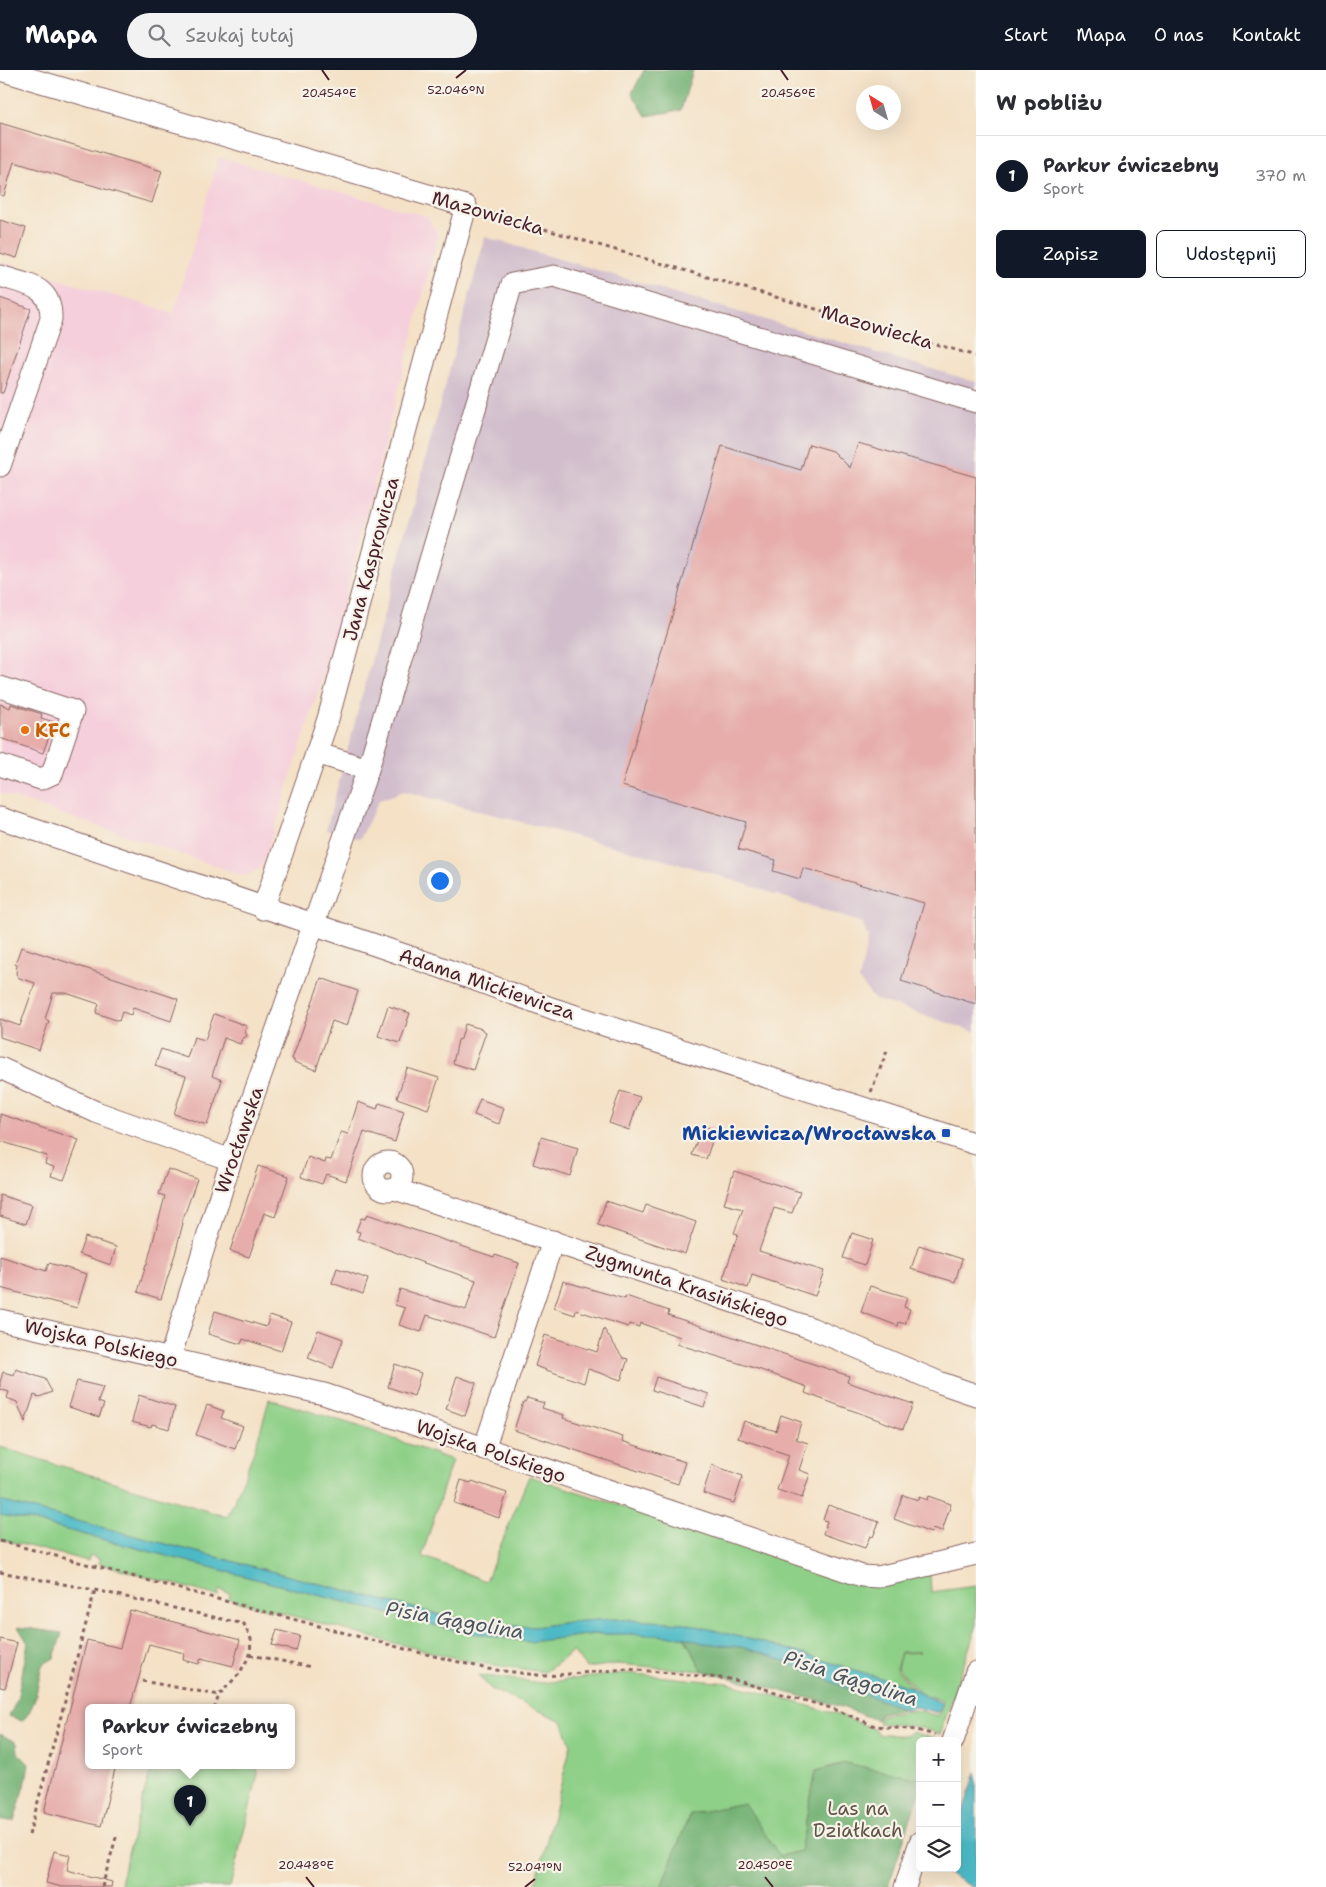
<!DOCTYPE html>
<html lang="pl">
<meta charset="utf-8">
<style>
:root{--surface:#fff;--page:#f2f2f3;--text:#2b2b33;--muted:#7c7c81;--line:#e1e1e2;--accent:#111827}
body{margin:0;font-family:"Shantell Sans",sans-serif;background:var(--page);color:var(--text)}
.controls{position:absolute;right:15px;bottom:15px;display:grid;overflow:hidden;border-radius:8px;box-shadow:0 5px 20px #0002}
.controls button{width:45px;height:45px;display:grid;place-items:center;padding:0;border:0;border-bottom:1px solid var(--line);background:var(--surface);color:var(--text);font:25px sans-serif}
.compass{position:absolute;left:856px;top:15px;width:45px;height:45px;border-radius:50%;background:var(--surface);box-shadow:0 5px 20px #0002;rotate:323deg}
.you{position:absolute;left:439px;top:810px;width:18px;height:18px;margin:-12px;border:4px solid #fff;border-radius:50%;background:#1a73e8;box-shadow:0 0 0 8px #1a73e833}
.badge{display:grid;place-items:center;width:32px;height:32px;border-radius:50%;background:var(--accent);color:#fff;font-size:16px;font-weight:700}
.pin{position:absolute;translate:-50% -41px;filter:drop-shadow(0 1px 2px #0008)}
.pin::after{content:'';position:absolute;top:26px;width:18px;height:15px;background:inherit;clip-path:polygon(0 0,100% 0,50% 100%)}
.popup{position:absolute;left:85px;top:1634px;width:210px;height:65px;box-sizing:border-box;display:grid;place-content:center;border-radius:8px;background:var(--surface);filter:drop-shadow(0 1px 4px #0005);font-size:16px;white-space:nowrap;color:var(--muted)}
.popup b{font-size:19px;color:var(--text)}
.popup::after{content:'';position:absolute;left:50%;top:100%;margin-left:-10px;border:10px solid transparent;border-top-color:var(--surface)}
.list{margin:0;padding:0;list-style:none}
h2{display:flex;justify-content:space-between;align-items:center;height:65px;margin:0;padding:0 20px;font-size:21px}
h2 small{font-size:16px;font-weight:400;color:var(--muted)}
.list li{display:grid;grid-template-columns:32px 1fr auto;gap:15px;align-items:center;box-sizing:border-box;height:80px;padding:0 20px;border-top:1px solid var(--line)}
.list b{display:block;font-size:19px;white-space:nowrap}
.list p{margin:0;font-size:16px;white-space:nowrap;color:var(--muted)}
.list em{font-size:16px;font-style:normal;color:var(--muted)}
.actions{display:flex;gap:10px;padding:15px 20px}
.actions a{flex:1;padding:11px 0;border:1px solid var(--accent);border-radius:8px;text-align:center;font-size:18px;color:var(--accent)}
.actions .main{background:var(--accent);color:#fff}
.icon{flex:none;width:28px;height:28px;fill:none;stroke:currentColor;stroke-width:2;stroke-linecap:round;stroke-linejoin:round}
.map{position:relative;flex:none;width:976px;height:1817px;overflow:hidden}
header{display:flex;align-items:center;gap:30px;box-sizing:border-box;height:70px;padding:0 25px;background:var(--accent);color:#fff}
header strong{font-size:24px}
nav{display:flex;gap:28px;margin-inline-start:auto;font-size:18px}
.search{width:350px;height:45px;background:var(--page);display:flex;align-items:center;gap:12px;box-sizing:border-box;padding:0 18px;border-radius:28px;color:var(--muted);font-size:19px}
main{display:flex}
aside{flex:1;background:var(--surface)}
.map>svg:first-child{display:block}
.built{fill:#f5cfdc}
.industrial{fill:#d1bdcc}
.green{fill:#8fd088;stroke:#6c785a}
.forest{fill:#73b274;stroke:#5e6850}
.water{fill:#4cbac6;stroke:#4b6c78}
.building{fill:#e6adab}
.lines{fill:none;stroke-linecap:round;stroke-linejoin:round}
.minor-casing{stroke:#866361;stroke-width:23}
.path{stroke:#866361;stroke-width:3;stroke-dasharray:4 4;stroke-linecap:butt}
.minor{stroke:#fff;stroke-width:21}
.ticks{fill:none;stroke:#4a1f2b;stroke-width:2}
.food-dot{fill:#e8710a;stroke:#f7f3e8;stroke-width:2}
.transit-dot{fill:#1a4fb4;stroke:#f7f3e8;stroke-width:2}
.labels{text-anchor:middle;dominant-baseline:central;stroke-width:4.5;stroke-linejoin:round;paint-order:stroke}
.street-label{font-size:19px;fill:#4a1f2b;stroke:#f7f3e8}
.food-label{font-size:19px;font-weight:bold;fill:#c56008;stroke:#f7f3e8;text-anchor:start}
.transit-label{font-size:19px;font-weight:bold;fill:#164399;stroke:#f7f3e8;text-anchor:end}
.park-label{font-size:19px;fill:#5f5447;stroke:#f7f3e8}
.water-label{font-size:20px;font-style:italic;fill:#4b5561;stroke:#f7f3e8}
.ticks-label{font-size:12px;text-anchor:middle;fill:#4a1f2b;stroke:#f7f3e8;stroke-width:4.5;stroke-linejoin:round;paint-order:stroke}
</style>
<header>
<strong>Mapa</strong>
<div class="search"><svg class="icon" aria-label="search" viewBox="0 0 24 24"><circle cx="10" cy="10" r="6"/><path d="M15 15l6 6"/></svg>Szukaj tutaj</div>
<nav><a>Start</a><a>Mapa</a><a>O nas</a><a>Kontakt</a></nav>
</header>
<main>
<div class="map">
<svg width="976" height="1817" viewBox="0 0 976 1817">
<rect width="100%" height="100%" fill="#f7f3e8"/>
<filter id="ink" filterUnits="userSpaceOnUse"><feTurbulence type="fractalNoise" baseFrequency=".02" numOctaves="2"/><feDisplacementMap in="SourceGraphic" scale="10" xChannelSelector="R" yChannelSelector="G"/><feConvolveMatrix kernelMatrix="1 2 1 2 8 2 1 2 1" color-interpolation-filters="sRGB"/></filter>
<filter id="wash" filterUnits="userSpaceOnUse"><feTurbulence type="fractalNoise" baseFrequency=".0096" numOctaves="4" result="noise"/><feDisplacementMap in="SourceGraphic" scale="20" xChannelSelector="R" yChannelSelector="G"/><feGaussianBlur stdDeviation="1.12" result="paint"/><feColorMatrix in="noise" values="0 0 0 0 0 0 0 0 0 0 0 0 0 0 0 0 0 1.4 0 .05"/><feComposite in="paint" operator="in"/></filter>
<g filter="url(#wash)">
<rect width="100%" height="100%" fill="#f4e1c6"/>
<!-- built -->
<polygon class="built" points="219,87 428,147 438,166 330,585 262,797 246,806 0,723 0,192 174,243"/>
<!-- industrial -->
<polygon class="industrial" points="485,167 976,312 976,962 874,929 859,910 868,868 863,853 702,800 404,721 379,730 360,769 326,760"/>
<!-- green -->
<g class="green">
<path d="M 269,1329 L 358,1356 L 452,1390 L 422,1486 L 486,1511 L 529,1406 L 708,1464 L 824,1504 L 930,1505 L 931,1522 L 976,1516 L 976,1558 L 940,1664 L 919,1657 L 878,1653 L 881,1645 L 915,1640 L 939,1646 L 943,1631 L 920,1623 L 897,1598 L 901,1583 L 920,1582 L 901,1582 L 896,1599 L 913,1618 L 780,1577 L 685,1553 L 612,1549 L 569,1552 L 535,1557 L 494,1555 L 436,1544 L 0,1431 L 0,1377 L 227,1447 C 245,1408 259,1370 269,1329 Z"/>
<polygon points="0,1445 28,1450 449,1559 529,1572 594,1564 633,1564 684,1567 703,1601 617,1594 586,1598 573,1581 545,1602 472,1592 394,1573 229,1529 230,1523 219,1520 218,1526 98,1493 100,1489 90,1485 88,1491 0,1469"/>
<polygon points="624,1603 728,1613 837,1644 876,1660 880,1665 908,1665 912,1662 938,1670 920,1671 920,1709 845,1693 816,1701 800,1781 780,1786 690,1744 661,1817 535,1817 571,1675 562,1651 491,1619 478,1605 541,1613"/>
<polygon points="152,1695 257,1695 258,1704 230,1817 122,1817 121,1809"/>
</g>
<!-- forest -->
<g class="forest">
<polygon points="644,0 693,0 681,40 646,46 632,23"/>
<path d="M 18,1557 L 62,1563 L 54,1588 L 42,1595 C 37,1614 37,1637 22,1651 L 9,1646 L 17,1630 L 28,1573 Z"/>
<polygon points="684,1567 703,1573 741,1577 772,1586 905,1639 880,1643 877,1650 836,1635 703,1601"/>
<polygon points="0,1664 17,1673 18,1683 29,1694 25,1716 14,1751 0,1751"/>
<polygon points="845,1693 920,1709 920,1721 888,1817 661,1817 690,1744 744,1733 780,1786 800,1781 816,1701"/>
</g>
<!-- water -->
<g class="water">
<polygon points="0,1431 436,1544 494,1555 535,1557 569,1552 612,1549 685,1553 780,1577 913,1618 919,1623 942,1633 938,1643 916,1637 905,1639 842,1616 772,1586 741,1577 703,1573 684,1567 633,1564 594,1564 529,1572 449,1559 28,1450 0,1445"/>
<polygon points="976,1702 976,1817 972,1817 944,1801 945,1798 957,1798 957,1760"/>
</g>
<g id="blocks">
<!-- building -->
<g class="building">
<polygon points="0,53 162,101 152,133 14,92 4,126 0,125"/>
<polygon points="0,150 26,158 17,188 0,183"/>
<polygon points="0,228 31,239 3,323 0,323"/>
<polygon points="858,373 976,407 976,934 901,911 924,833 803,798 800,809 773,801 776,790 738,779 746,752 622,716 722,376 801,400 809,374 833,381 850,398"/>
<polygon points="0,634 10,638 11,634 42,644 41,648 54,652 43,683 0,668"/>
<polygon points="21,877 178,929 171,951 133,938 131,945 122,942 119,951 96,943 99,934 66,923 53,923 45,949 49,951 39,980 0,967 0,949 20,956 35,913 19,908 16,904 17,895 15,894"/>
<polygon points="321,908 358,921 347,956 332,951 316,1000 294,992 294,990 292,989"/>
<polygon points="388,936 410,943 400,973 378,966"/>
<polygon points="214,944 247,956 245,961 247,966 242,969 240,974 224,968 212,1006 222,1010 207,1055 174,1044 186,1006 155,996 161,979 187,988 194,967 205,970"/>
<polygon points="465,954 482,959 482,960 486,962 473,1000 453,993 458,970 461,969"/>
<polygon points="407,998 439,1008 428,1039 397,1028"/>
<polygon points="620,1021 640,1027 629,1060 609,1053"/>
<polygon points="480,1029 504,1038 499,1054 474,1045"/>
<polygon points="358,1032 377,1039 379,1033 404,1041 395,1072 364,1062 346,1111 326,1104 322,1114 301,1107 308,1087 325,1093 326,1089 331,1090 341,1062 348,1064"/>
<polygon points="0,1044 79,1070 64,1110 51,1106 54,1097 45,1094 47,1086 0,1071"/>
<polygon points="702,1056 716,1060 706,1089 692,1085"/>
<polygon points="541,1067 578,1078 570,1106 533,1094"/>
<polygon points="258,1096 289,1106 275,1147 264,1143 249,1187 230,1181"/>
<polygon points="168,1099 197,1109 182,1152 183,1153 175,1184 161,1229 138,1222 146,1194 147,1194 165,1126 159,1124"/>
<polygon points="734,1101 800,1122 792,1143 774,1138 759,1181 824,1201 815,1226 752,1205 748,1218 723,1209 738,1164 734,1163 743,1139 724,1134"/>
<polygon points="0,1125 32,1135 26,1154 0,1146"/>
<polygon points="606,1131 643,1143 646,1135 696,1152 685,1184 598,1155"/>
<polygon points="367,1144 494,1187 495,1185 519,1193 494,1267 427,1245 421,1262 399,1255 405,1238 395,1235 400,1219 466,1240 476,1210 421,1192 358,1168 360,1162 356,1161 361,1148 365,1149"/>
<polygon points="852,1163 873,1170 865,1195 843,1188"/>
<polygon points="85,1167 116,1177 111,1195 79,1184"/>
<polygon points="919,1175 962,1189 955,1212 911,1199"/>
<polygon points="0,1186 46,1201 49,1193 87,1204 77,1238 0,1218"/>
<polygon points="337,1198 368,1209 363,1224 332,1213"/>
<polygon points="563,1211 625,1229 626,1226 669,1241 668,1245 849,1306 847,1312 913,1334 903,1359 805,1323 807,1317 761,1300 677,1274 680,1267 640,1253 639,1257 630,1254 628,1257 576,1240 575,1245 554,1238"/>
<polygon points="870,1216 907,1227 904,1237 910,1239 905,1254 899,1252 898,1256 861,1242"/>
<polygon points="215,1241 266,1257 270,1245 291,1252 281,1281 243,1269 241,1274 208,1264"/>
<polygon points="604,1259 623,1288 628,1289 621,1310 588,1299 584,1313 535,1296 545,1265 597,1282"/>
<polygon points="318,1260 343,1269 333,1298 308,1288"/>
<polygon points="395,1294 421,1303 414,1326 388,1317"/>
<polygon points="16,1299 45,1309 52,1322 39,1327 34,1325 25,1352 17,1332 7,1328 9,1322 0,1319 0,1312 3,1302 14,1305"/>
<polygon points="457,1306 476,1313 465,1346 446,1339"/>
<polygon points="656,1307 709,1324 704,1337 652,1320"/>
<polygon points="77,1311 103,1317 98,1332 104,1334 99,1347 69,1337"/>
<polygon points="139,1325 175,1337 169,1359 152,1354 151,1357 132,1352"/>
<polygon points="527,1328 544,1333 542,1338 564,1345 563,1348 623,1367 622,1371 685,1392 678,1414 514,1360 523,1332 525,1332"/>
<polygon points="207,1335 224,1341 221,1348 243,1356 235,1379 196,1365"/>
<polygon points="781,1345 801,1352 796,1369 808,1373 799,1400 810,1404 802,1428 777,1420 789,1385 738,1368 744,1351 776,1361"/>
<polygon points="712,1395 743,1406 734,1433 703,1423"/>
<polygon points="461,1410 471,1413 472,1411 507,1423 499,1448 454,1433"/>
<polygon points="903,1425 918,1430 919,1427 927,1430 928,1426 951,1434 942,1462 932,1459 931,1463 894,1449"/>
<polygon points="828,1435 879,1452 873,1467 870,1466 865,1478 823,1464 827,1451 823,1450"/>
<polygon points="130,1540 240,1570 233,1596 201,1588 199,1594 183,1590 184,1583 149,1574 130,1637 89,1637 89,1695 116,1695 101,1756 44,1742 87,1570 120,1578"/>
<polygon points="277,1560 300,1566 296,1581 272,1575"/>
<polygon points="0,1569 17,1573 5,1618 0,1617"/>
<polygon points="54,1781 70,1785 67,1800 112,1812 111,1817 62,1817 46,1813"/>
</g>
</g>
</g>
<g filter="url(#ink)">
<use href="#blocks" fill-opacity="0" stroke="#866361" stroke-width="1"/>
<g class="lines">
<defs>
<g id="minor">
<polyline points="0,0 466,136 328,649 263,839"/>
<path d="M 0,206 C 27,215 52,215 51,249 L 0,396"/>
<polyline points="0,617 73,641 52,704 41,709 0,695"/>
<polyline points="316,683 368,699 512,214 554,206 976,332"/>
<polyline points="0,748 437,896 554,939 976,1074"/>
<polyline points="0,998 96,1042 231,1090"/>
<circle cx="388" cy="1106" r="14"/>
<polyline points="395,1119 811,1258 941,1313 976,1325"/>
<polyline points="0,1250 324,1324 862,1506 878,1507 976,1484"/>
<polyline points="170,1288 231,1090 368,699"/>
<polyline points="484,1379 553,1171"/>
<polyline points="953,1671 976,1602"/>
<polyline points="905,1817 920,1772"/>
</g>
</defs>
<!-- minor casing -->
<use href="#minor" class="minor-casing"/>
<!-- path -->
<g class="path">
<polyline points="483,141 976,286"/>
<polyline points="871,1022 887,981"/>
<polyline points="0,1471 405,1579 488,1599 545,1606 628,1599 731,1609 834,1639 875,1656 917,1660 935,1665"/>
<polyline points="0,1502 95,1520 244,1554 251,1569 250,1585 239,1604 219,1625 215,1637"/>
<polyline points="250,1585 312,1597"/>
<polyline points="142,1611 219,1625"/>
<polyline points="29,1765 95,1520"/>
<polyline points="102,1817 117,1764"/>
</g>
<!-- minor -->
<use href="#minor" class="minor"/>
</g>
</g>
<!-- ticks -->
<path class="ticks" d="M 322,0 L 329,10M 781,0 L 788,10M 456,8 L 466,0M 306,1807 L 314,1817M 765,1807 L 773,1817M 525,1817 L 535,1809"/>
<!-- markers -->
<circle class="food-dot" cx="25" cy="660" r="5"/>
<rect class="transit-dot" x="941" y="1058" width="10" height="10" rx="2.5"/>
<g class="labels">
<!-- street labels -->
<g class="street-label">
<text transform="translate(488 143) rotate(16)">Mazowiecka</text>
<text transform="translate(877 257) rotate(16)">Mazowiecka</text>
<text transform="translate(371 489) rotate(-75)">Jana Kasprowicza</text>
<text transform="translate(487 914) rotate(19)">Adama Mickiewicza</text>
<text transform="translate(239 1070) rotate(-71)">Wrocławska</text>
<text transform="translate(687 1216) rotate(19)">Zygmunta Krasińskiego</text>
<text transform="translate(101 1273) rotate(13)">Wojska Polskiego</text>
<text transform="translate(491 1381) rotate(19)">Wojska Polskiego</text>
</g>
<!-- food labels -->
<g class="food-label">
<text x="35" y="660">KFC</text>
</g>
<!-- transit labels -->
<g class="transit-label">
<text x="936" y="1063">Mickiewicza/Wrocławska</text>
</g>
<!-- park labels -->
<g class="park-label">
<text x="858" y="1738">Las na<tspan x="858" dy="22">Działkach</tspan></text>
</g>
<!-- water labels -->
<g class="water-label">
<text transform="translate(455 1550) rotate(10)">Pisia Gągolina</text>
<text transform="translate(851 1608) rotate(18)">Pisia Gągolina</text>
</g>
</g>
<g class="ticks-label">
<text x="456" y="24">52.046°N</text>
<text x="329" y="27">20.454°E</text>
<text x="788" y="27">20.456°E</text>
<text x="306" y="1799">20.448°E</text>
<text x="765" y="1799">20.450°E</text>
<text x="535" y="1801">52.041°N</text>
</g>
</svg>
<div class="controls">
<button>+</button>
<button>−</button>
<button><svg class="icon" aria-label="layers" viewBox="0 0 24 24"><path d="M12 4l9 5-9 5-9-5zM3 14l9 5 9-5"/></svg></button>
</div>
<svg class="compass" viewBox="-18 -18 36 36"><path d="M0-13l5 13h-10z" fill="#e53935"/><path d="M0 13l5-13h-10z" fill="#7c7c81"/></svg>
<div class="you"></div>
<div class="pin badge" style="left:190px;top:1756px">1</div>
<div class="popup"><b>Parkur ćwiczebny</b>Sport</div>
</div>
<aside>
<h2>W pobliżu<small></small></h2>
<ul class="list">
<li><span class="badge">1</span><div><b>Parkur ćwiczebny</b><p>Sport</p></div><em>370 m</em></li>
</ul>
<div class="actions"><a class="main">Zapisz</a><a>Udostępnij</a></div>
</aside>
</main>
